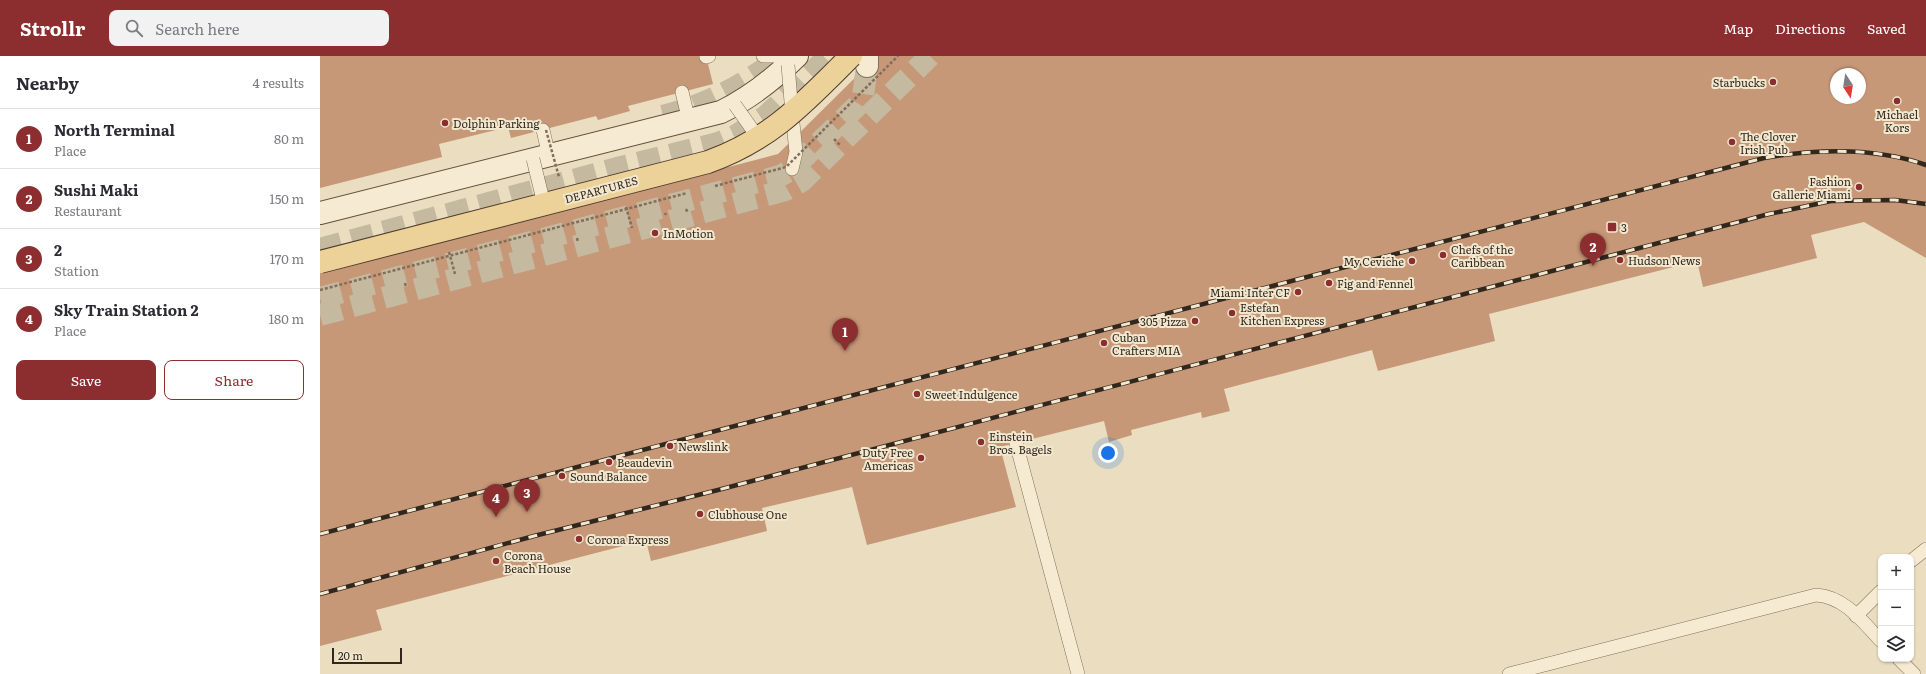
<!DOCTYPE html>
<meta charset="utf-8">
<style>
:root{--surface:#fff;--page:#f2f2f3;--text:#2b2b33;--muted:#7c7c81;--line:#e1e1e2;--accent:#8c2e2f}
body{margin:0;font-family:Literata,serif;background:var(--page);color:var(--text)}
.controls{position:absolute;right:12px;bottom:12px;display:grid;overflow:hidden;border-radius:8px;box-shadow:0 1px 3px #0004}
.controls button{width:36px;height:36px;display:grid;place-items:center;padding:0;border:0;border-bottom:1px solid var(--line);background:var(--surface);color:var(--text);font:20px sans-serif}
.compass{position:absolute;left:1510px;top:12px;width:36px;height:36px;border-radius:50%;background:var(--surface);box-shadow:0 1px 3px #0004;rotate:168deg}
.scale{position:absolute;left:12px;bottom:10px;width:70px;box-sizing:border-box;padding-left:4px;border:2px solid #32271d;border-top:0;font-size:11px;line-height:14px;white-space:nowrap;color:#32271d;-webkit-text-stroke:3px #f2e8cf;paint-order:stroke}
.you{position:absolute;left:788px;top:397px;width:14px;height:14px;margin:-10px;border:3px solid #fff;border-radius:50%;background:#1a73e8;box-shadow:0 0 0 6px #1a73e833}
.badge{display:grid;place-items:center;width:26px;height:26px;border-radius:50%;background:var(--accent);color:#fff;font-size:13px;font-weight:700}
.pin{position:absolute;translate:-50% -33px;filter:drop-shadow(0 1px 2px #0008)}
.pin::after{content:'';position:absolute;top:21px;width:14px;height:12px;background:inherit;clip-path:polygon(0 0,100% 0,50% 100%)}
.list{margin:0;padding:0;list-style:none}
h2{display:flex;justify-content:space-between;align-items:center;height:52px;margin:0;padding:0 16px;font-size:17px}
h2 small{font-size:13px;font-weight:400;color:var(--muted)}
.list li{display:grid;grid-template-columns:26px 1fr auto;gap:12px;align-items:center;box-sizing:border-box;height:60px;padding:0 16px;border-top:1px solid var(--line)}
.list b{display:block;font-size:15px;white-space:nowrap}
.list p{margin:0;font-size:13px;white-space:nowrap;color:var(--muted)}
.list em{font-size:13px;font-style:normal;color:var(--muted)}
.actions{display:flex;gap:8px;padding:12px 16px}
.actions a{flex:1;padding:9px 0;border:1px solid var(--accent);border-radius:8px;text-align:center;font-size:14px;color:var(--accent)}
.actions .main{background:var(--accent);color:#fff}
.icon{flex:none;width:22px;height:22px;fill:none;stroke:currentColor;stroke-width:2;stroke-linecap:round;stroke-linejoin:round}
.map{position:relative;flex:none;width:1606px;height:618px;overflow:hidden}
header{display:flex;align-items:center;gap:24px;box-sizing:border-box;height:56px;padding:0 20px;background:var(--accent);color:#fff}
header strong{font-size:19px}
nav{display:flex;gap:22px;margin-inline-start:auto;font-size:14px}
.search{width:280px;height:36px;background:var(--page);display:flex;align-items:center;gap:10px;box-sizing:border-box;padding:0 14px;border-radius:8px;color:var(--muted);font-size:15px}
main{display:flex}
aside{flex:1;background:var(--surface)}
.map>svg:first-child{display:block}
.building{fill:#c69878;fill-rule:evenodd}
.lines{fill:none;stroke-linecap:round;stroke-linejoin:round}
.tertiary-tunnel{stroke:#c5b99f;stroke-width:22;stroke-dasharray:22 11;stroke-linecap:butt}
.secondary-tunnel{stroke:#c5b99f;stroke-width:22;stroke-dasharray:22 11;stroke-linecap:butt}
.primary-tunnel{stroke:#c5b99f;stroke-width:22;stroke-dasharray:22 11;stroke-linecap:butt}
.service-casing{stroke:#826e59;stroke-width:14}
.tertiary-casing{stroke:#826e59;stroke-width:24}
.secondary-casing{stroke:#63503c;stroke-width:24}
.path{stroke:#826e59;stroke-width:2.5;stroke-dasharray:3 2;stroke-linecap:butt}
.service{stroke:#f6ebd2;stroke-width:13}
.tertiary{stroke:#f6ebd2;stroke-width:22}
.secondary{stroke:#f6ebd2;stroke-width:22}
.rail-casing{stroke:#32271d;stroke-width:4.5}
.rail{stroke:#f2e8cf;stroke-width:3;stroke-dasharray:9;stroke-linecap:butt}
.service-bridge-casing{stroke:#826e59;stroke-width:14;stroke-linecap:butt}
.primary-bridge-casing{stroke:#4f3d2d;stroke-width:24;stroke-linecap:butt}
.path-bridge{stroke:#826e59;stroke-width:2.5;stroke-dasharray:3 2;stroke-linecap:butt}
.service-bridge{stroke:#f6ebd2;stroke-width:13}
.primary-bridge{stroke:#ecd199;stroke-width:22}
.poi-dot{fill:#8c2e2f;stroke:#f2e8cf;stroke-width:1.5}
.labels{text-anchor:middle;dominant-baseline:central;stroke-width:4;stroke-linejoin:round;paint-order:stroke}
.poi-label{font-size:11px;fill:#32271d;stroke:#f2e8cf;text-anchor:start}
.street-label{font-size:11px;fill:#32271d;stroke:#f2e8cf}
</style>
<header>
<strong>Strollr</strong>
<div class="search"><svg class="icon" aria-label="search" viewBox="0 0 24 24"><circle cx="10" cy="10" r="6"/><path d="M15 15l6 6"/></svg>Search here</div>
<nav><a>Map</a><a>Directions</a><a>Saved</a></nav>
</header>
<main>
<aside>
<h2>Nearby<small>4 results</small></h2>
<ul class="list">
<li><span class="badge">1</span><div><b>North Terminal</b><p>Place</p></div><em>80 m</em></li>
<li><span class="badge">2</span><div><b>Sushi Maki</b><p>Restaurant</p></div><em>150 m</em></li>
<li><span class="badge">3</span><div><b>2</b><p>Station</p></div><em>170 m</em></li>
<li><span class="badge">4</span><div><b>Sky Train Station 2</b><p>Place</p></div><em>180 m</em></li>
</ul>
<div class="actions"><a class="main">Save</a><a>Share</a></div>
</aside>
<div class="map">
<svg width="1606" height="618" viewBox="0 0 1606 618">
<rect width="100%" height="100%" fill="#eaddc0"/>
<!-- building -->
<g class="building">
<polygon points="0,0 386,0 393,28 308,50 310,55 278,64 276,60 191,82 188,71 119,88 122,101 0,132"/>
<path d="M 557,0 L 1606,0 L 1606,202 L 1544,166 L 1491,179 L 1497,202 L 1383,231 L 1377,205 L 1169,258 L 1175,285 L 1058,315 L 1052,294 L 904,333 L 910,355 L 882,362 L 881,356 L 811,374 L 812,379 L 789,386 L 784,365 L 680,391 L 696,451 L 547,489 L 532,431 L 442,452 L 447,475 L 331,505 L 326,484 L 56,554 L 62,574 L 0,590 L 0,217 L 458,98 ZM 1516,18 L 1540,18 L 1540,42 L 1516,42 Z"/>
</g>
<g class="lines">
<!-- tertiary-tunnel -->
<polyline class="tertiary-tunnel" points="0,242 460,120 472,113 537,50 543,40 547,10"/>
<!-- secondary-tunnel -->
<g class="secondary-tunnel">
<polyline points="0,193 297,112 398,87 415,80 446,60 509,0"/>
<polyline points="0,259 466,134 482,125 610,0"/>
</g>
<!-- primary-tunnel -->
<path class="primary-tunnel" d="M 343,60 C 386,49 427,28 461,0"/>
<defs>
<g id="service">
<polyline points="443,0 457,0"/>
<polyline points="386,1 389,0"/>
<polyline points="362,36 369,65"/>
<polyline points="472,58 476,96 472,113"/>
<polyline points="223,74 229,100"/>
<polyline points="696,387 758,618"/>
<polyline points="1591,505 1606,493"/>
<polyline points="1536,560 1561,535"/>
<polyline points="1579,603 1594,618"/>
<path d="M 1189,618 L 1496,539 C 1525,541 1542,565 1561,585"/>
</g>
<polyline id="tertiary" points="547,10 547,0"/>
<path id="secondary" d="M 0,157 L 401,56 C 430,42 454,23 477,0"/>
</defs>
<!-- service casing -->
<use href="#service" class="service-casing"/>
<!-- tertiary casing -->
<use href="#tertiary" class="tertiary-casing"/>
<!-- secondary casing -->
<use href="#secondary" class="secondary-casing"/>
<!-- path -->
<g class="path">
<polyline points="514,83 520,89"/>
<polyline points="306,151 312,172"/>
<polyline points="366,153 368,157"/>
<polyline points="345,157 346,159"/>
<polyline points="257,182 258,186"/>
<polyline points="129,196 135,218"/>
<polyline points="85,227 86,231"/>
</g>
<!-- service -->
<use href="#service" class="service"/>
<!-- tertiary -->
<use href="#tertiary" class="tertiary"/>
<!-- secondary -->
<use href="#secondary" class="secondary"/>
<defs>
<g id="rail">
<path d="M 0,478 L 1444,102 C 1497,93 1554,91 1606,109"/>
<polyline points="0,538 214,480 398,434 1449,158 1511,145 1575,144 1606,148"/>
</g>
</defs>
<!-- rail casing -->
<use href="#rail" class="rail-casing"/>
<!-- rail -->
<use href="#rail" class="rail"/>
<defs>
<g id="service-bridge">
<polyline points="468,9 472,58"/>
<polyline points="415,49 439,83"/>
<polyline points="213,103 224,148"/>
</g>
<path id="primary-bridge" d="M 0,206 L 388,106 C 452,83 485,46 531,0"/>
</defs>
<!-- service-bridge casing -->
<use href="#service-bridge" class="service-bridge-casing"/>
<!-- primary-bridge casing -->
<use href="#primary-bridge" class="primary-bridge-casing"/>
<!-- path-bridge -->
<g class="path-bridge">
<polyline points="226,74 239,121"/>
<polyline points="395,130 466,111 578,0"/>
<polyline points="0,234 367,137"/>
</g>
<!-- service-bridge -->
<use href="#service-bridge" class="service-bridge"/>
<!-- primary-bridge -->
<use href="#primary-bridge" class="primary-bridge"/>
</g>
<!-- markers -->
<g class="poi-dot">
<circle cx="1453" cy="26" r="4"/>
<circle cx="1577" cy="45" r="4"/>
<circle cx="125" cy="67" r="4"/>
<circle cx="1412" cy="86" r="4"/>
<circle cx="1539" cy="131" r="4"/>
<rect x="1287" y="166" width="10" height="10" rx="2"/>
<circle cx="335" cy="177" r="4"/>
<circle cx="1123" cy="199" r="4"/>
<circle cx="1300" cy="204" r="4"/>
<circle cx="1092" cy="205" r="4"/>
<circle cx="1009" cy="227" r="4"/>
<circle cx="978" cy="236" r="4"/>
<circle cx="912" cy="257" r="4"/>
<circle cx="875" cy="265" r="4"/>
<circle cx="784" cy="287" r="4"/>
<circle cx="597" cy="338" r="4"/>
<circle cx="661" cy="386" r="4"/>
<circle cx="350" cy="390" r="4"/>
<circle cx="601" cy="402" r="4"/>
<circle cx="289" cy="406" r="4"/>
<circle cx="242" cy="420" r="4"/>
<circle cx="380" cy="458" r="4"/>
<circle cx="259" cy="483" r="4"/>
<circle cx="176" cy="505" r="4"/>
</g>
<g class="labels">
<!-- poi labels -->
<g class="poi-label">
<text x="1445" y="26" text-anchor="end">Starbucks</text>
<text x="1577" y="58" text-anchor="middle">Michael<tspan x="1577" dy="13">Kors</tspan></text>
<text x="133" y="67">Dolphin Parking</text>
<text x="1420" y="80">The Clover<tspan x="1420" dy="13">Irish Pub</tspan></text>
<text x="1531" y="125" text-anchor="end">Fashion<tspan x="1531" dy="13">Gallerie Miami</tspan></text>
<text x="1301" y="171">3</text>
<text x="343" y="177">InMotion</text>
<text x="1131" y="193">Chefs of the<tspan x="1131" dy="13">Caribbean</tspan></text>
<text x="1308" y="204">Hudson News</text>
<text x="1084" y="205" text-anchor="end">My Ceviche</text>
<text x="1017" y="227">Fig and Fennel</text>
<text x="970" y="236" text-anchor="end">Miami Inter CF</text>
<text x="920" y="251">Estefan<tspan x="920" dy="13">Kitchen Express</tspan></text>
<text x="867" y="265" text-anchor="end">305 Pizza</text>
<text x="792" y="281">Cuban<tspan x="792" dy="13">Crafters MIA</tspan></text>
<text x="605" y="338">Sweet Indulgence</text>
<text x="669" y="380">Einstein<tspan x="669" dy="13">Bros. Bagels</tspan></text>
<text x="358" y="390">Newslink</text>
<text x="593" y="396" text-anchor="end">Duty Free<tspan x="593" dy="13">Americas</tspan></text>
<text x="297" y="406">Beaudevin</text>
<text x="250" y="420">Sound Balance</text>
<text x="388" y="458">Clubhouse One</text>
<text x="267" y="483">Corona Express</text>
<text x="184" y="499">Corona<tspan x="184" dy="13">Beach House</tspan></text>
</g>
<!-- street labels -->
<g class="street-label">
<text transform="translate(281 133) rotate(-15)">DEPARTURES</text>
</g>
</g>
</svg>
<div class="controls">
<button>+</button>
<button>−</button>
<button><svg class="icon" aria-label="layers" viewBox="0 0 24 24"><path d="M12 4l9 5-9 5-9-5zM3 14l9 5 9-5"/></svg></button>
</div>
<svg class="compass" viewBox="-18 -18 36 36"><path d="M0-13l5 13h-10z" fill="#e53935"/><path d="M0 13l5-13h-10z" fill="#7c7c81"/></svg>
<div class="scale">20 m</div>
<div class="you"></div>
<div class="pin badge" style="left:525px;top:295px">1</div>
<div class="pin badge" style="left:1273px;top:210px">2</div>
<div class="pin badge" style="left:207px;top:456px">3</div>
<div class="pin badge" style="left:176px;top:461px">4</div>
</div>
</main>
